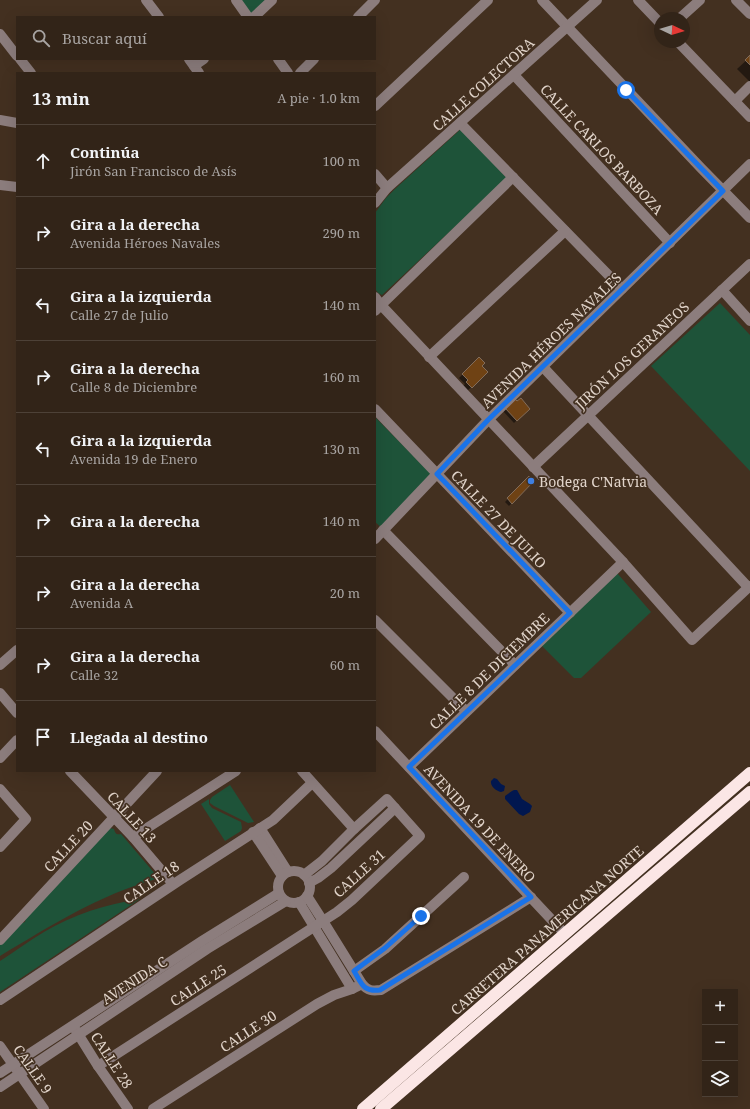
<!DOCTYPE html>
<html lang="es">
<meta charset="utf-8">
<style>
:root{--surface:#322418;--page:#3d3025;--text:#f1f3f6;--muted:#a8a4a2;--line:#4d4137}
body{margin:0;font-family:"Noto Serif",serif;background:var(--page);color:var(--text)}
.controls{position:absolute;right:12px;bottom:12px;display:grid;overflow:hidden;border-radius:0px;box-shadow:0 4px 16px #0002}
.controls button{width:36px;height:36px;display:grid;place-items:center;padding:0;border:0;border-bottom:1px solid var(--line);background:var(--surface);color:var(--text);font:20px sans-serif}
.compass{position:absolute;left:654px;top:12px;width:36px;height:36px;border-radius:50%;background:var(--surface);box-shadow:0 4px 16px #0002;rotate:94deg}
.stop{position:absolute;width:12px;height:12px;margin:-9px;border:3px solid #1a73e8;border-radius:50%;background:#fff}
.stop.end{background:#1a73e8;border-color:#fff;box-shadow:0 1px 4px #0008}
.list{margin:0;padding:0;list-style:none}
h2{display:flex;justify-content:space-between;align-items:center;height:52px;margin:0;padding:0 16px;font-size:17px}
h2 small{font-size:13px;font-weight:400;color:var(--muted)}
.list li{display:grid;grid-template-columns:26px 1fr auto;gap:12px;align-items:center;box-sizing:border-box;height:72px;padding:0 16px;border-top:1px solid var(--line)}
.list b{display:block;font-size:15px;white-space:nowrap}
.list p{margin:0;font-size:13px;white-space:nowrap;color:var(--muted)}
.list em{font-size:13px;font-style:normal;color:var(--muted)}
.icon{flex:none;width:22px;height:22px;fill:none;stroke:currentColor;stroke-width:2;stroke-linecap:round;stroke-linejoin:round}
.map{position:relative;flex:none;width:750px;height:1109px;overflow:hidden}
.search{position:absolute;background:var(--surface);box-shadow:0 4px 16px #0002;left:16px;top:16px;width:360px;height:44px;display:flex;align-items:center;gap:10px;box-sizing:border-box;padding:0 14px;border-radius:0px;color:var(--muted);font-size:15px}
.panel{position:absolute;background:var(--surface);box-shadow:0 4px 16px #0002;left:16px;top:72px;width:360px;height:700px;border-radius:0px}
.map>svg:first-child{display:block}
.green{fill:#1e5339}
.water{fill:#01174f}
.shadow{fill:#0007}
.building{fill:#6f4214;stroke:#826c5a}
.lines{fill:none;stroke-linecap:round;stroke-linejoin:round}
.minor{stroke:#8c7d7d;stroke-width:10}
.highway{stroke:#fbe6e5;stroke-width:12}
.route{stroke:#1a73e8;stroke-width:5}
.shop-dot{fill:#3f7fe0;stroke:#433020;stroke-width:1.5}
.labels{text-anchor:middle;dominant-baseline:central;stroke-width:3.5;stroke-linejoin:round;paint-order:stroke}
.street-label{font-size:14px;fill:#e1d4ca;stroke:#433020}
.poi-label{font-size:14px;fill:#e1d4ca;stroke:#433020;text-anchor:start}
</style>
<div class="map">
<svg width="750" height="1109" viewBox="0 0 750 1109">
<rect width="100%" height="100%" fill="#433020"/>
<!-- green -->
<g class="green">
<polygon points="238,0 267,0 252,15"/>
<polygon points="461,129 507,178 382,295 378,293 375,289 375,213 386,198 395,189"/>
<polygon points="720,303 750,335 750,471 651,366"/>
<polygon points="375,417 434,477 382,528 375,522"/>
<polygon points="617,573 651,612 581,678 574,678 541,645"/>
<polygon points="230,785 254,822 248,823 214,806 210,803 210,800 212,797"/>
<polygon points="209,799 209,804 212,808 241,822 242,828 241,831 225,841 201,804"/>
<path d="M 110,828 L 114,829 C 115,833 116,835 121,834 L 156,875 L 156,879 C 99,895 50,926 0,956 L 0,944 L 19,924 L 25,922 L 26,917 Z"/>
<path d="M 140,899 L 0,992 L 0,961 C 14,952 29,941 44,932 C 72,915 106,904 140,899 Z"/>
</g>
<!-- water -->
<g class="water">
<path d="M 494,778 L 497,779 L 501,784 L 505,786 L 504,791 L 501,792 C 496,791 490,786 491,781 Z"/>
<polygon points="514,790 517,790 522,799 530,804 532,806 530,812 523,816 519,814 505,799 505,796 512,791"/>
</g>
<!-- shadow -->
<g class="shadow">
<polygon points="750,57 750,81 749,81 737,69"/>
<polygon points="479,358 481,366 487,372 467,391 463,386 465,384 459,378"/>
<polygon points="515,400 529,408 514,423 503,411"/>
<polygon points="529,477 533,481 509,506 505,502"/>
</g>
<!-- building -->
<g class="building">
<polygon points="750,55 750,65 745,60"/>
<polygon points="479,357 485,363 482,366 488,372 472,388 466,382 468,380 462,374"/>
<polygon points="521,398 530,409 517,421 505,408 515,399 517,401"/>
<polygon points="529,476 534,481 512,504 507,498"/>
</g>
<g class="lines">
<!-- minor -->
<g class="minor">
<polyline points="146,0 159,17"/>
<polyline points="236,0 248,17"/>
<polyline points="542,0 701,168 750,218"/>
<polyline points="638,0 660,23"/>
<polyline points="736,0 750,14"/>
<polyline points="254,17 272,0"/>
<polyline points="358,17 375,0"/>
<polyline points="680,18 700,0"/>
<polyline points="0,34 17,56"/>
<polyline points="678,42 750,117"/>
<polyline points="20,59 31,73"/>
<polyline points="189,59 199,73"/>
<polyline points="278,59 288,73"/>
<polyline points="194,66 204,59"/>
<polyline points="300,73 314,59"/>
<polyline points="514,75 670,243"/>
<polyline points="735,101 750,86"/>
<polyline points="375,106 488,0"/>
<polyline points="0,120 17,123"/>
<polyline points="460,123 622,289"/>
<polyline points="375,174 387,188"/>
<polyline points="0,185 17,187"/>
<polyline points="375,203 387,188 597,0"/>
<polyline points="722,290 750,321"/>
<polyline points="375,297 381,305 623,562 692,640 750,586"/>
<polyline points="375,311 513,177"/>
<polyline points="429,357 565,231"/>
<polyline points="543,367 748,587"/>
<polyline points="375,409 570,613"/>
<polyline points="533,467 750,264"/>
<polyline points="383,530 515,665"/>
<polyline points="375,539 488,420 750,164"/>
<polyline points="375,620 466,711"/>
<polyline points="0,665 17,650"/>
<polyline points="0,693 17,713"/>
<polyline points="375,731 565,934"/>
<polyline points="0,758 17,740"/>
<polyline points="409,767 623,562"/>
<polyline points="70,771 133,837 173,884"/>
<polyline points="302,771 354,829"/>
<polyline points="0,789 26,819 0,847"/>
<polyline points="260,828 288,872"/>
<polyline points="253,832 282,876"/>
<polyline points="133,837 236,771"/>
<circle cx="294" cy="887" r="16"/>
<polyline points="309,883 318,878 331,868 395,808"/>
<path d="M 307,896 L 323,921 L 362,984 C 368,991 372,991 381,990 L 531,897"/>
<polyline points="299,902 352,989"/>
<polyline points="0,940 157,771"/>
<polyline points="354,971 385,949 464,877"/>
<polyline points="0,1000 180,880 273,820 312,783"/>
<polyline points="75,1029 98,1066 128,1109"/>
<polyline points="0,1046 44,1109"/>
<polyline points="98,1066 337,912 352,900 420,836 387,799 354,829 322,861 304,875"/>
<polyline points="0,1073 202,941 279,893"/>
<polyline points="0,1087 207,949 286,901"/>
<polyline points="153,1109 317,1004 334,995 352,989 362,984"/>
</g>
<!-- highway -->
<g class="highway">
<polyline points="363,1109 750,773"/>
<polyline points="381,1109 750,792"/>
</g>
</g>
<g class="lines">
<!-- route -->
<path class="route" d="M 421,916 L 385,948 L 354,971 C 362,984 363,992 380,990 L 531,897 L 409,767 L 570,613 L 437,474 L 488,420 L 723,191 L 626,90"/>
</g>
<!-- markers -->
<circle class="shop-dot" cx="531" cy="481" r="4"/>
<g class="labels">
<!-- street labels -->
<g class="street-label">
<text transform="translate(483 84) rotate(-42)">CALLE COLECTORA</text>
<text transform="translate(602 149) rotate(47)">CALLE CARLOS BARBOZA</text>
<text transform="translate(551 340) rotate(-44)">AVENIDA HÉROES NAVALES</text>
<text transform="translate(632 355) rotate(-43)">JIRÓN LOS GERANEOS</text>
<text transform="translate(499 519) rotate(46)">CALLE 27 DE JULIO</text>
<text transform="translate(489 671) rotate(-44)">CALLE 8 DE DICIEMBRE</text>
<text transform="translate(132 817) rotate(47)">CALLE 13</text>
<text transform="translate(480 823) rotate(47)">AVENIDA 19 DE ENERO</text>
<text transform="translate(68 846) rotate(-47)">CALLE 20</text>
<text transform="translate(359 873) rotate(-42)">CALLE 31</text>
<text transform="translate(151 882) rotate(-34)">CALLE 18</text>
<text transform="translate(547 930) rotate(-41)">CARRETERA PANAMERICANA NORTE</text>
<text transform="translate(134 980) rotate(-33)">AVENIDA C</text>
<text transform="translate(198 985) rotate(-33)">CALLE 25</text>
<text transform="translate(248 1031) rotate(-33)">CALLE 30</text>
<text transform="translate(112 1060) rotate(57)">CALLE 28</text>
<text transform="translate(33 1069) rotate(55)">CALLE 9</text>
</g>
<!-- poi labels -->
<g class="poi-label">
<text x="539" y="481">Bodega C'Natvia</text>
</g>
</g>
</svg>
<div class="controls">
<button>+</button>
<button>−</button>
<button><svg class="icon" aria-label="layers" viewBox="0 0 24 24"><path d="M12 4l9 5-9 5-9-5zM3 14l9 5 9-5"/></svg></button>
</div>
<svg class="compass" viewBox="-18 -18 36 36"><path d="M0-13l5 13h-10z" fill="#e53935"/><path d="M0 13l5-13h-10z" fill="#a8a4a2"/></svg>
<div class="stop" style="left:626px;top:90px"></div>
<div class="stop end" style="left:421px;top:916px"></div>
<div class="search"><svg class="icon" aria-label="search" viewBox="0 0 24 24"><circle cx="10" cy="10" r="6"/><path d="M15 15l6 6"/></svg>Buscar aquí</div>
<section class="panel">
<h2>13 min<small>A pie · 1.0 km</small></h2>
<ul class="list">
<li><svg class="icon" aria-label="ahead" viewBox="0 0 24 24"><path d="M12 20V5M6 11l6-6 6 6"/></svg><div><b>Continúa</b><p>Jirón San Francisco de Asís</p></div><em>100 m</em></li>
<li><svg class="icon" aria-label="right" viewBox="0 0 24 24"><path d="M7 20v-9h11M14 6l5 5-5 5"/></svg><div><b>Gira a la derecha</b><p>Avenida Héroes Navales</p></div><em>290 m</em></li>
<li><svg class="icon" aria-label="left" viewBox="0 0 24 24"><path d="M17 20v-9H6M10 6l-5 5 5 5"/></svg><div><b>Gira a la izquierda</b><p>Calle 27 de Julio</p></div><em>140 m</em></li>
<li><svg class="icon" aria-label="right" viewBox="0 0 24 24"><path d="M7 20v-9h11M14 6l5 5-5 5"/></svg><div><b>Gira a la derecha</b><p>Calle 8 de Diciembre</p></div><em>160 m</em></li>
<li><svg class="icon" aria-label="left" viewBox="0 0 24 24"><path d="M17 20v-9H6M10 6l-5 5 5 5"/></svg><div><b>Gira a la izquierda</b><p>Avenida 19 de Enero</p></div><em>130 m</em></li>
<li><svg class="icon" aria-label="right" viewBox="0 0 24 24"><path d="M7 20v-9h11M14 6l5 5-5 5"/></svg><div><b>Gira a la derecha</b></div><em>140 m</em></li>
<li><svg class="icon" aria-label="right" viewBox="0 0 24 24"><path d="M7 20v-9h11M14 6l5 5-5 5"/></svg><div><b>Gira a la derecha</b><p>Avenida A</p></div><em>20 m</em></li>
<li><svg class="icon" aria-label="right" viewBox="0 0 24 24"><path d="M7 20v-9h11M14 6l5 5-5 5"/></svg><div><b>Gira a la derecha</b><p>Calle 32</p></div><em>60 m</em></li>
<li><svg class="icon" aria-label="arrive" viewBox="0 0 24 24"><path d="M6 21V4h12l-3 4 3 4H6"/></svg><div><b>Llegada al destino</b></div></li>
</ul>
</section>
</div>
